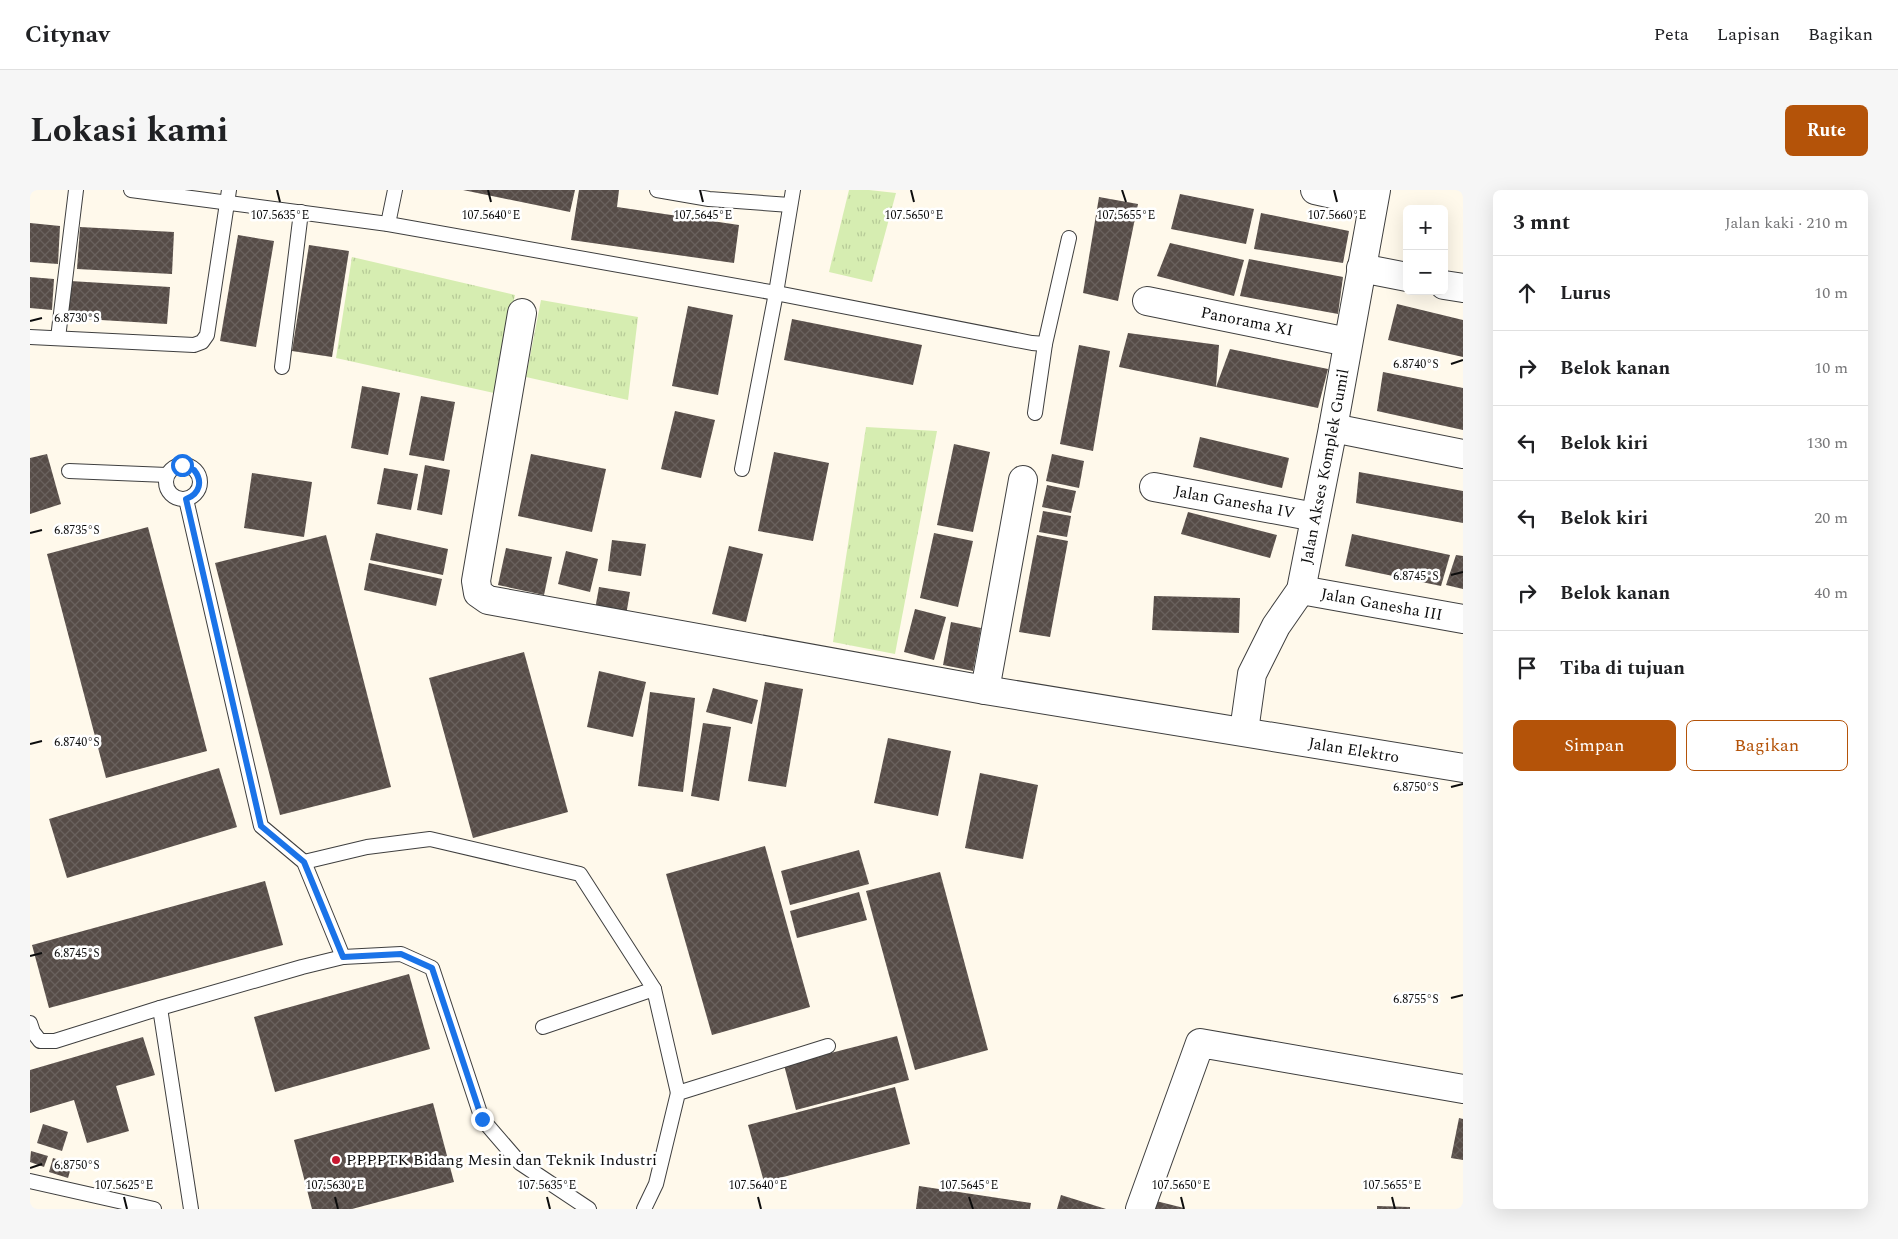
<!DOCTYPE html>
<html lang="id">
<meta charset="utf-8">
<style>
:root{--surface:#fff;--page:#f6f6f6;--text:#202124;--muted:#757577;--line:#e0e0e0;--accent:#b45309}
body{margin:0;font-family:Spectral,serif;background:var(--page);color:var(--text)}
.controls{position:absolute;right:15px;top:15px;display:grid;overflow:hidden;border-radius:8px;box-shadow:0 5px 20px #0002}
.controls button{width:45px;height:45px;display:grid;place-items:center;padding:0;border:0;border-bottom:1px solid var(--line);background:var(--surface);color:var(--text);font:25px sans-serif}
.stop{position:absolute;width:15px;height:15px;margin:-11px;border:4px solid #1a73e8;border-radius:50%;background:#fff}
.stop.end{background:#1a73e8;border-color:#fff;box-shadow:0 1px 5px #0008}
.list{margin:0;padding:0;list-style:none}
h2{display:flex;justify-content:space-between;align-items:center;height:65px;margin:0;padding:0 20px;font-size:21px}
h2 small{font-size:16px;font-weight:400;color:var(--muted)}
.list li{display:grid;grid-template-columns:32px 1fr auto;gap:15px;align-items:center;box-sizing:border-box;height:75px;padding:0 20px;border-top:1px solid var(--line)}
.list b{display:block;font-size:19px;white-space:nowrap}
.list em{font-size:16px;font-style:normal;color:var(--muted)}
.actions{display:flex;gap:10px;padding:15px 20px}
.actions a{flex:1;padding:11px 0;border:1px solid var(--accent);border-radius:8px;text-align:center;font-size:18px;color:var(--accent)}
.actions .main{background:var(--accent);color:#fff}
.icon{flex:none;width:28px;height:28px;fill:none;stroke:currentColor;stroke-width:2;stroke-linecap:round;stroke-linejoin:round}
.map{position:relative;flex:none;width:1433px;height:1019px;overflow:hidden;border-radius:8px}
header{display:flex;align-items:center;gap:30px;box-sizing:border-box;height:70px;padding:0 25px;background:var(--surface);border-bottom:1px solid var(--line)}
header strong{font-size:24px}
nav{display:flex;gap:28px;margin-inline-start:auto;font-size:18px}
.intro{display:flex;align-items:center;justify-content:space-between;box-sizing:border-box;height:120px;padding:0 30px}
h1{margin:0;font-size:35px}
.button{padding:12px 22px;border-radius:8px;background:var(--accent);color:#fff;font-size:18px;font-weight:700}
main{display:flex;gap:30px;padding:0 30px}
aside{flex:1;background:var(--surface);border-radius:8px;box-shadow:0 5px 20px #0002}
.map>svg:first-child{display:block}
.park{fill:url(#park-tufts)}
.building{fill:url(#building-cross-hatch)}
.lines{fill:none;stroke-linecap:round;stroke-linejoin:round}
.lane-casing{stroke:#3f3f3f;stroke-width:16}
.street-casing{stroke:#3f3f3f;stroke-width:30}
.lane{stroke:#fff;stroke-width:14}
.street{stroke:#fff;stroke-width:28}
.route{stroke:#1a73e8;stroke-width:6}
.ticks{fill:none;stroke:#0c0c0c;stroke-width:2}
.poi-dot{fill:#c81831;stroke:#fff;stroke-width:2}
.labels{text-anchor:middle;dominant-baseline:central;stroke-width:5;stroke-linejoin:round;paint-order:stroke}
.street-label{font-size:16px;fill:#0c0c0c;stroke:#fff}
.poi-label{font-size:16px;fill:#0c0c0c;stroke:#fff;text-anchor:start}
.ticks-label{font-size:12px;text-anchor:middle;fill:#0c0c0c;stroke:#fff;stroke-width:5;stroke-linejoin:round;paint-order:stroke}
</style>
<header>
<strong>Citynav</strong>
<nav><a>Peta</a><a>Lapisan</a><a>Bagikan</a></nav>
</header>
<div class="intro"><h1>Lokasi kami</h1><a class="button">Rute</a></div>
<main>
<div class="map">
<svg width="1433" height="1019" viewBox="0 0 1433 1019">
<defs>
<pattern id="park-tufts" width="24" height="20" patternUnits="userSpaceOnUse" patternTransform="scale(1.25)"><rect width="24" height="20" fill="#d6edb1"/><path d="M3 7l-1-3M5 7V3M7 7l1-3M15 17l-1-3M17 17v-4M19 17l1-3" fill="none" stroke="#b6ca97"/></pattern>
<pattern id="building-cross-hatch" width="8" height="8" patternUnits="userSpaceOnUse" patternTransform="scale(1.25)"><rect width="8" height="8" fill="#564c47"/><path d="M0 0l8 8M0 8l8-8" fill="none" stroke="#69615d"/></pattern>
</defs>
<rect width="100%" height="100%" fill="#fff9eb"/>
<!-- park -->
<g class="park">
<polygon points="819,0 839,0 866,3 842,92 799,82"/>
<polygon points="322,67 485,105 464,203 306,168"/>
<polygon points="511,110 608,127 598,210 496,187"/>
<polygon points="836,237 907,241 865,464 803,452"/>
</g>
<!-- building -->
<g class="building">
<polygon points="433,0 545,0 540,22"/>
<polygon points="549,0 589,0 587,17 709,35 704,73 541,50"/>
<polygon points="1150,4 1224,19 1216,54 1141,39"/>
<polygon points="1069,7 1108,14 1088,111 1053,103"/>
<polygon points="1231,23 1319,41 1313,73 1224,59"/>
<polygon points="0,33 30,36 28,74 0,72"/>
<polygon points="50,37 144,42 142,84 47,79"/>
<polygon points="208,45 244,51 226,157 190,151"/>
<polygon points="1140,53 1214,70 1204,106 1127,86"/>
<polygon points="279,55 319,61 302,167 262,161"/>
<polygon points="1219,69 1313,87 1308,124 1210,106"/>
<polygon points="0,87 24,89 22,120 0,118"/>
<polygon points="40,91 140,97 137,134 38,128"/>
<polygon points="1367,114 1433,130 1433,167 1358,150"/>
<polygon points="658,116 703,125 688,205 642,196"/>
<polygon points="762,129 892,155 883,195 754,170"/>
<polygon points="1098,143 1189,155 1186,197 1089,177"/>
<polygon points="1049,155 1080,161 1063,261 1030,254"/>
<polygon points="1200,159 1298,179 1288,218 1186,197"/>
<polygon points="1353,182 1433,198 1433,240 1347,221"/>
<polygon points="332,196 370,203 358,265 321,258"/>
<polygon points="391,206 425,212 414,271 379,265"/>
<polygon points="645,221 685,230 671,288 631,279"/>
<polygon points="1170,247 1259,268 1252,298 1163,277"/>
<polygon points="924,254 960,262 943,342 907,335"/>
<polygon points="744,262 799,273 783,351 728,341"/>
<polygon points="17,264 31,314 0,324 0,268"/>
<polygon points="501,264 576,279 562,342 488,326"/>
<polygon points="1022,264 1054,271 1049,298 1016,291"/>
<polygon points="395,275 420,280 412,325 387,320"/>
<polygon points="354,278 388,284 381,320 347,314"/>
<polygon points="1329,282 1433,301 1433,333 1326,313"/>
<polygon points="222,283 282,292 274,347 214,338"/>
<polygon points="1017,295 1046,301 1041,323 1012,317"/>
<polygon points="1013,321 1041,326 1037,347 1009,342"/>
<polygon points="1158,322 1247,345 1240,368 1151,344"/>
<polygon points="118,337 177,561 76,588 17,364"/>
<polygon points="346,343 418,359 413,385 340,370"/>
<polygon points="904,343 943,351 928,417 890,408"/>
<polygon points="1322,344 1420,365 1411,396 1315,376"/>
<polygon points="296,345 361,597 250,625 185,373"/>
<polygon points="1007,345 1038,351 1020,447 989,442"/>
<polygon points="582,350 616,354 611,386 578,381"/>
<polygon points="699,356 733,364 716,432 682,424"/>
<polygon points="476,358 522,367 514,405 468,395"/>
<polygon points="536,361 568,369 560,402 528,394"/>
<polygon points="1426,365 1433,366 1433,399 1416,395"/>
<polygon points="339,373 412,389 406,416 334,400"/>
<polygon points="569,397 600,402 595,431 564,425"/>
<polygon points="1124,406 1210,408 1209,443 1122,440"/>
<polygon points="885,419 916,427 904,470 874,462"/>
<polygon points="921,432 951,438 943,481 913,475"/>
<polygon points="494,462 538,622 443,648 399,488"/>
<polygon points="569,481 616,492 603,547 557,537"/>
<polygon points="735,492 773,499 756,597 718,591"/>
<polygon points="683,498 728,510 722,534 676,522"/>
<polygon points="620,502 665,508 653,602 608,596"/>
<polygon points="673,533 701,537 689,611 661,606"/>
<polygon points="858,548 921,561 908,626 844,613"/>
<polygon points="189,578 207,637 37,688 19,629"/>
<polygon points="950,583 1008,595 993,669 935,658"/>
<polygon points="735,656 780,817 682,845 636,684"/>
<polygon points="829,660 839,694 760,715 751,681"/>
<polygon points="910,682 958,860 885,880 836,701"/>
<polygon points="235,691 253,755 19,818 2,755"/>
<polygon points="829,702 837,730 767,748 760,721"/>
<polygon points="379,784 400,859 245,902 224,827"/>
<polygon points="867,846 879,890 766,920 754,875"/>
<polygon points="113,847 125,885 86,896 99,941 57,953 44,910 0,923 0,880"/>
<polygon points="865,897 880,954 734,992 718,935"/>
<polygon points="403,913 424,992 322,1019 282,1019 264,950"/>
<polygon points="1429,928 1433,929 1433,970 1421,968"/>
<polygon points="13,934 38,942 32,961 7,953"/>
<polygon points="1,961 18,966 14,977 0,972"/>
<polygon points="23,968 42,974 38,988 19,982"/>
<polygon points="889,996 1001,1013 1000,1019 886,1019"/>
<polygon points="1031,1005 1076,1019 1027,1019"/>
<polygon points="1118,1009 1154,1018 1154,1019 1115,1019"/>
<polygon points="1347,1016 1380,1017 1380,1019 1347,1019"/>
</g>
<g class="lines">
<defs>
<g id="lane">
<polyline points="101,0 358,34 746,103 1002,153 1015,154"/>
<polyline points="627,0 679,9 760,15"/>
<polyline points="358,34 365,0"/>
<polyline points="0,147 164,155 172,152 177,145 199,0"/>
<polyline points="28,148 46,0"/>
<polyline points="252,177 271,22"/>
<polyline points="1005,223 1015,154 1039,48"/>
<circle cx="153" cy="292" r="17"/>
<polyline points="712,279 746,103 763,0"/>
<polyline points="39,281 137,285"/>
<polyline points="156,309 231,636 274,672 313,767 371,764 402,778 452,929 490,973 559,1019"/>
<polyline points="274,672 337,657 400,649 550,684 624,799"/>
<polyline points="130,818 272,777 313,767"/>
<polyline points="0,833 3,842 10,851 25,851 130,818 161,1019"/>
<polyline points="513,837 624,799 648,903"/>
<polyline points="0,991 124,1019"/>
<polyline points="614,1019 626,994 648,903 798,856"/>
</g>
<g id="street">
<polyline points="1285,0 1343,13"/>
<polyline points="1331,78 1377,87"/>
<polyline points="1414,95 1433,98"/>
<path id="s1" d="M 1117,111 L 1318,152"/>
<path id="s2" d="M 492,123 L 446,391 L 448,403 L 458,410 L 955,500 L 1433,578"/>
<polyline points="1303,238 1433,264"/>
<path id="s3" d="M 1124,297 L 1285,327"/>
<path id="s4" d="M 1271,400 L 1433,429"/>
<polyline points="955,500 993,290"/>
<path id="s5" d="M 1214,541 L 1222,484 L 1246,436 L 1271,400 L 1303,238 L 1346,0"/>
<polyline points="1110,1019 1170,853 1433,899"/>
</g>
</defs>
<!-- lane casing -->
<use href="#lane" class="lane-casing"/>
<!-- street casing -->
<use href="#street" class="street-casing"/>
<!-- lane -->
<use href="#lane" class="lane"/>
<!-- street -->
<use href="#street" class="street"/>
</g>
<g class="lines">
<!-- route -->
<path class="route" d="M 152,275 L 164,280 C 173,291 170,304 156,309 L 231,636 L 274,672 L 313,767 L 371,764 L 402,778 L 452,929"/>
</g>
<!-- ticks -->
<path class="ticks" d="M 247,0 L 250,12M 458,0 L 461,12M 670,0 L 673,12M 881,0 L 884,12M 1092,0 L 1096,12M 1304,0 L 1307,12M 0,131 L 12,128M 1421,174 L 1433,170M 0,343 L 12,340M 1421,385 L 1433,382M 0,554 L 12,551M 1421,597 L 1433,594M 0,766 L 12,763M 1421,808 L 1433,805M 0,978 L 12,974M 94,1007 L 97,1019M 305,1007 L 308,1019M 517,1007 L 520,1019M 728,1007 L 731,1019M 939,1007 L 943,1019M 1151,1007 L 1154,1019M 1362,1007 L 1365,1019"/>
<!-- markers -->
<circle class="poi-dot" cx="306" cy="970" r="5"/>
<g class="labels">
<!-- street labels -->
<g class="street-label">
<text stroke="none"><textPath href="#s1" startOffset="102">Panorama XI</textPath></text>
<text stroke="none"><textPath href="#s5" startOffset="281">Jalan Akses Komplek Gumil</textPath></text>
<text stroke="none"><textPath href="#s3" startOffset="82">Jalan Ganesha IV</textPath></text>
<text stroke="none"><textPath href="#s4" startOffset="82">Jalan Ganesha III</textPath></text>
<text stroke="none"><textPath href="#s2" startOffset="1175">Jalan Elektro</textPath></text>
</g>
<!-- poi labels -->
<g class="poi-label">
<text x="316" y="970">PPPPTK Bidang Mesin dan Teknik Industri</text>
</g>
</g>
<g class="ticks-label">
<text x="250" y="29">107.5635°E</text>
<text x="673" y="29">107.5645°E</text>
<text x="884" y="29">107.5650°E</text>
<text x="1096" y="29">107.5655°E</text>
<text x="1307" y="29">107.5660°E</text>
<text x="461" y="29">107.5640°E</text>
<text x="47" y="132">6.8730°S</text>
<text x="1386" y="178">6.8740°S</text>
<text x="47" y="344">6.8735°S</text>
<text x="1386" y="390">6.8745°S</text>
<text x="47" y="556">6.8740°S</text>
<text x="1386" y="601">6.8750°S</text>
<text x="47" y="767">6.8745°S</text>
<text x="1386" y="813">6.8755°S</text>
<text x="47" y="979">6.8750°S</text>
<text x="94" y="999">107.5625°E</text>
<text x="305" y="999">107.5630°E</text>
<text x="517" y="999">107.5635°E</text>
<text x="728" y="999">107.5640°E</text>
<text x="939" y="999">107.5645°E</text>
<text x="1151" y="999">107.5650°E</text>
<text x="1362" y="999">107.5655°E</text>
</g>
</svg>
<div class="controls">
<button>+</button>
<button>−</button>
</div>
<div class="stop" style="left:152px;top:275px"></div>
<div class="stop end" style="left:452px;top:929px"></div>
</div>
<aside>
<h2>3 mnt<small>Jalan kaki · 210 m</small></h2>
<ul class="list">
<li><svg class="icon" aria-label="ahead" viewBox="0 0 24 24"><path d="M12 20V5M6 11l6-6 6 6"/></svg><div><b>Lurus</b></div><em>10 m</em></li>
<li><svg class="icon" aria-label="right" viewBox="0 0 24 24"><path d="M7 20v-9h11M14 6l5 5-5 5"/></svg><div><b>Belok kanan</b></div><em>10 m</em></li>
<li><svg class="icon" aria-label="left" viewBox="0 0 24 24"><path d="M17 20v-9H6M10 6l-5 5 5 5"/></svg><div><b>Belok kiri</b></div><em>130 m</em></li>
<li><svg class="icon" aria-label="left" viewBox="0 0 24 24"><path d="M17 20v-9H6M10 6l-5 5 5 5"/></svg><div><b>Belok kiri</b></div><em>20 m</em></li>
<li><svg class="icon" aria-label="right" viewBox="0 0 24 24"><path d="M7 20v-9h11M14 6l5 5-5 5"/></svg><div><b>Belok kanan</b></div><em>40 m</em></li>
<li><svg class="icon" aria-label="arrive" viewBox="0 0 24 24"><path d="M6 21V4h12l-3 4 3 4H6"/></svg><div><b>Tiba di tujuan</b></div></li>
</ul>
<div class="actions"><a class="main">Simpan</a><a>Bagikan</a></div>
</aside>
</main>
